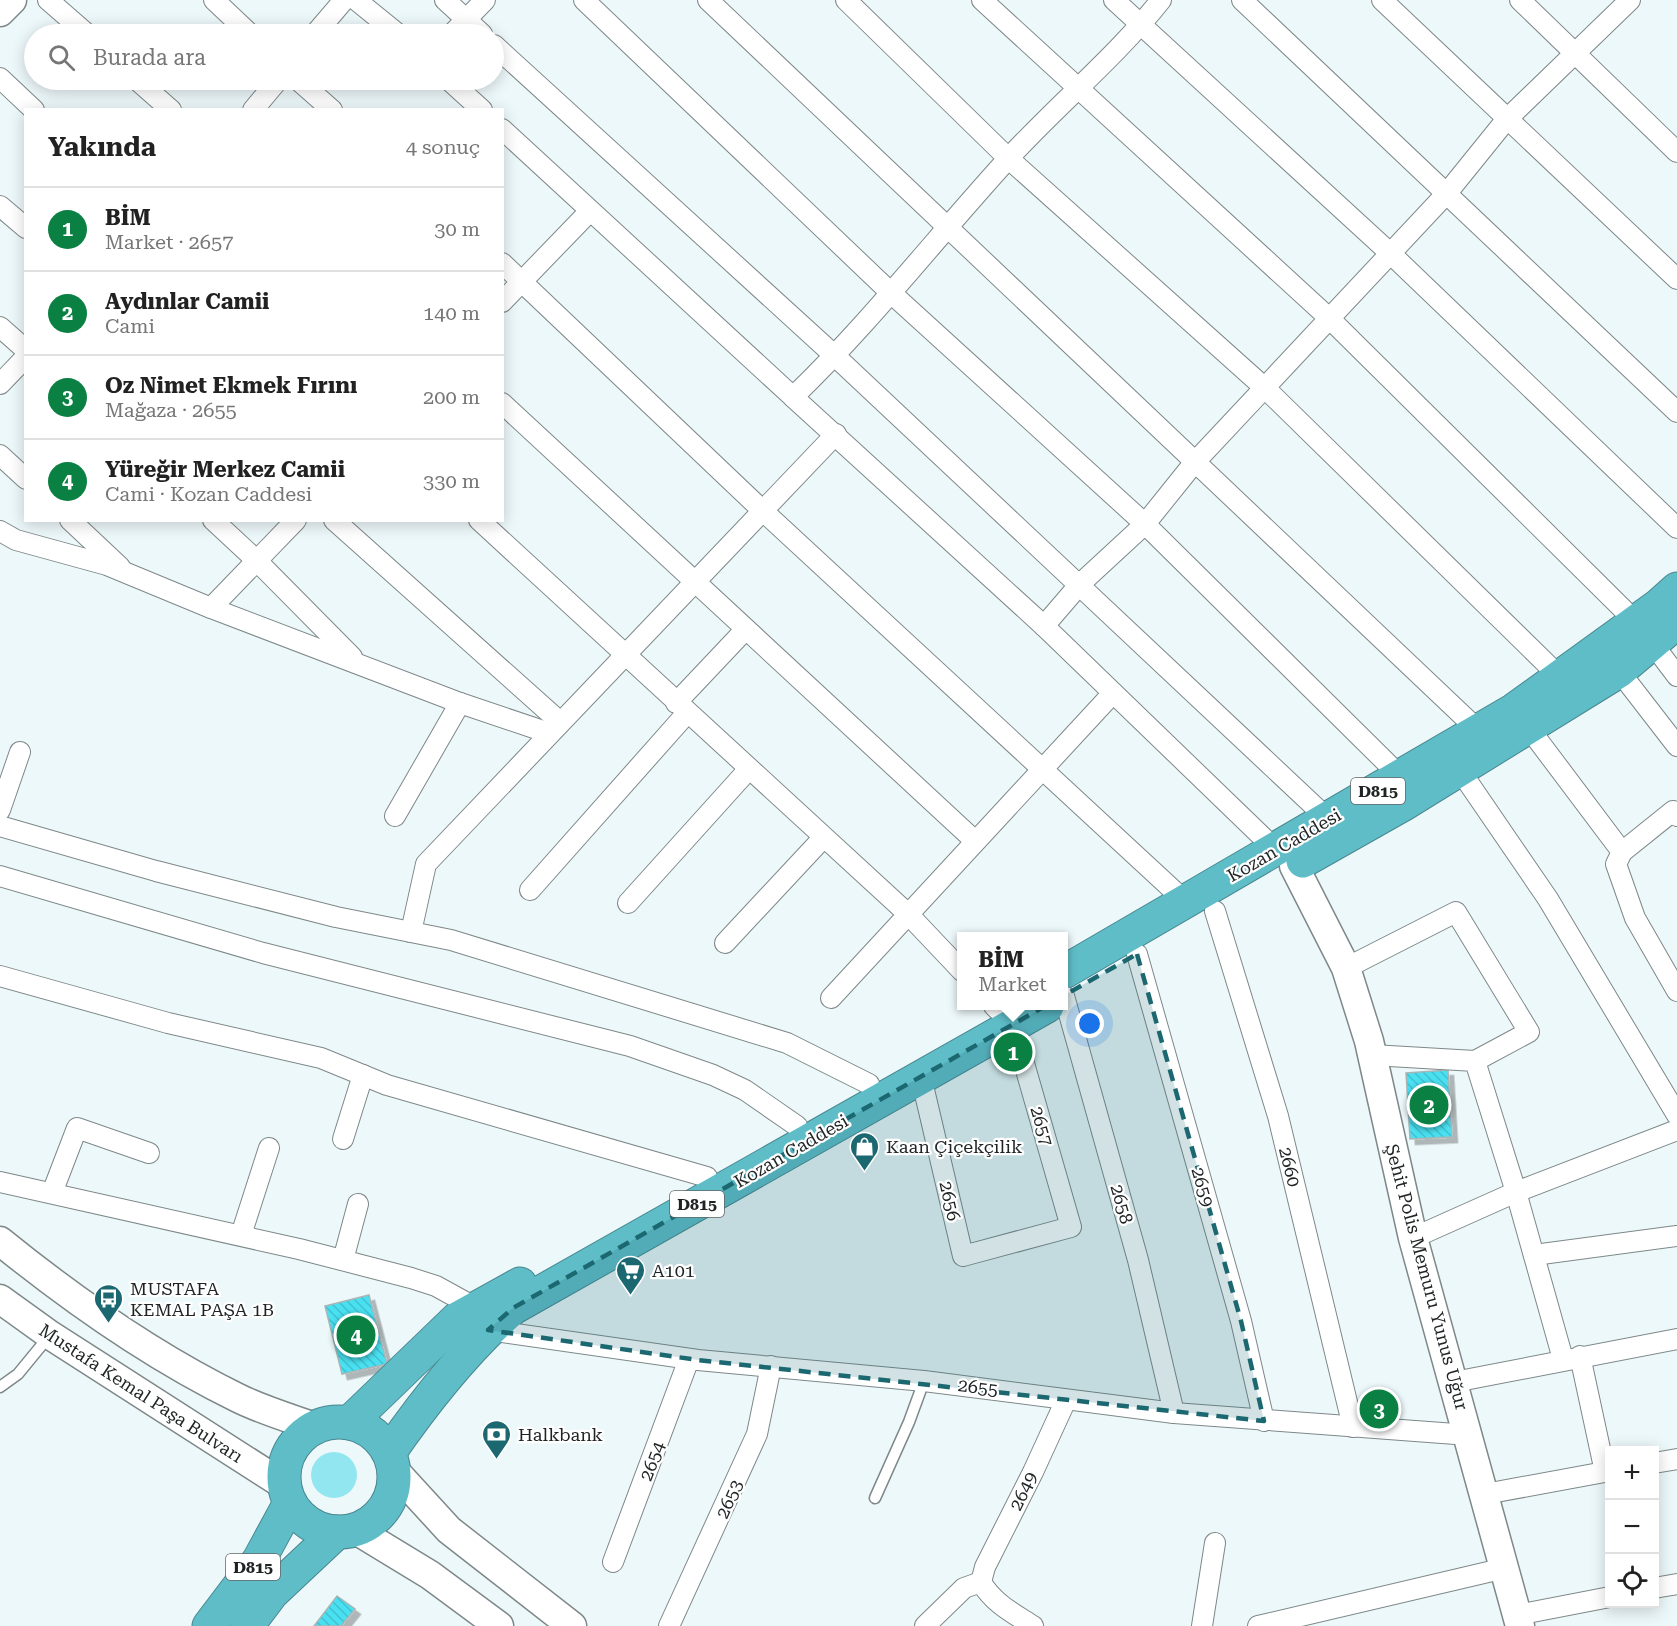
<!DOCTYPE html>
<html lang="tr">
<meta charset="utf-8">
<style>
:root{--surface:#fff;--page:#f6f6f6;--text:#222;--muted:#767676;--line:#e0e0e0;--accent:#0b8043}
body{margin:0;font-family:"Roboto Serif",serif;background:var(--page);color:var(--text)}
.controls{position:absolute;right:18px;bottom:18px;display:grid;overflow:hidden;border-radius:0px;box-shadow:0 3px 15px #0003}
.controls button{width:54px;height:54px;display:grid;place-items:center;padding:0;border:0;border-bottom:2px solid var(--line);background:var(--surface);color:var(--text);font:30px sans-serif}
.you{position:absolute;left:1090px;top:1024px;width:21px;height:21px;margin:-15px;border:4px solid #fff;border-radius:50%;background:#1a73e8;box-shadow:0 0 0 9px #1a73e833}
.badge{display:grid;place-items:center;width:39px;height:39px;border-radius:50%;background:var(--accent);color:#fff;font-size:20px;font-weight:700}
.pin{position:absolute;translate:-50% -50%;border:3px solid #fff;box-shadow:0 2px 6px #0006}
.popup{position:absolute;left:957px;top:932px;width:111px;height:78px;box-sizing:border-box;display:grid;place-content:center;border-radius:0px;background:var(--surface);filter:drop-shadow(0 2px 4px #0005);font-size:20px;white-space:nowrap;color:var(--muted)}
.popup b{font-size:22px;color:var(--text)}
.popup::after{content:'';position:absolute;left:50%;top:100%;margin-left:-12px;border:12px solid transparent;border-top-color:var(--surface)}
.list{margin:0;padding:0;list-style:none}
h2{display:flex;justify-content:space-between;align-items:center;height:78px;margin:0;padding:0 24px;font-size:26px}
h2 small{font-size:20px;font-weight:400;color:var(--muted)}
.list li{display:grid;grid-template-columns:39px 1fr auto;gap:18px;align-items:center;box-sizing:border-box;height:84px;padding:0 24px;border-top:2px solid var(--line)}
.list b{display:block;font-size:22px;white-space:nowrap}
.list p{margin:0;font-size:20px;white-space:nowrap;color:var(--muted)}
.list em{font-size:20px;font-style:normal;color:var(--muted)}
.icon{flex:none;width:33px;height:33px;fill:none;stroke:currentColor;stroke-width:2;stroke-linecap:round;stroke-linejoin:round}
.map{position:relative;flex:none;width:1677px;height:1626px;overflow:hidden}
.search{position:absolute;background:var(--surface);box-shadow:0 3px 15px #0003;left:24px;top:24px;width:480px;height:66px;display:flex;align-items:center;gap:15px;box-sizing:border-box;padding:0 21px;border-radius:33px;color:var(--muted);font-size:22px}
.panel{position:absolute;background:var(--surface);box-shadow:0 3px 15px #0003;left:24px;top:108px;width:480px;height:414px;border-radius:0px}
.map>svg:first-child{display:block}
.grass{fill:#92e6f0}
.building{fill:url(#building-back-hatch);stroke:#aab5b6;stroke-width:1.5;filter:url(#shadow)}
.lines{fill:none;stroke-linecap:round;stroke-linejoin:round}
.lane-casing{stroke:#7e8889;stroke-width:13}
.street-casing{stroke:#7e8889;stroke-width:22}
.secondary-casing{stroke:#7e8889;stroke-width:31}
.highway-casing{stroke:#49878f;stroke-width:35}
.lane{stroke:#fff;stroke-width:10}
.street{stroke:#fff;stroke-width:20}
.secondary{stroke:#fff;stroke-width:28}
.highway{stroke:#5fbdc8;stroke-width:33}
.marked{fill:#1c6871;fill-opacity:0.2;stroke:#1c6871;stroke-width:4.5;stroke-dasharray:12 8;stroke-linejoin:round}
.labels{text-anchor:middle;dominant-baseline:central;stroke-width:4.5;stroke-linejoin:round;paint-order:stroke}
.shield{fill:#fff;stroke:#626566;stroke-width:1.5}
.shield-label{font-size:16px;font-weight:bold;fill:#1f2324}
.street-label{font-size:18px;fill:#1f2324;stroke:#fff}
.poi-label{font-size:18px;fill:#1f2324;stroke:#fff;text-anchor:start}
</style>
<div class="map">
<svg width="1677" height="1626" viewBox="0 0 1677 1626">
<defs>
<pattern id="building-back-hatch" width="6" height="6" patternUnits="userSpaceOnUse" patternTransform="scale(1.5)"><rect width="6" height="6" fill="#4ae1f2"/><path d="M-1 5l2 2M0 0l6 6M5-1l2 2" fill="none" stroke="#40c1cf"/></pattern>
<filter id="shadow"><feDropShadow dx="5.5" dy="5.5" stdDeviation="0" flood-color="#0004"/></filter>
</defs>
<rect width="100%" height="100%" fill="#edf8fa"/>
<!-- grass -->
<circle class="grass" cx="334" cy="1475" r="23"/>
<!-- building -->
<g class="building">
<polygon points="1448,1070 1452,1137 1410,1139 1406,1073"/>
<polygon points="369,1295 387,1364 342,1374 325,1306"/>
<polygon points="337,1596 355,1609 341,1626 314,1626"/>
</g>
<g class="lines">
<defs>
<g id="lane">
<polyline points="0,1387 18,1374 50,1335"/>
<polyline points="875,1498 909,1422 924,1381"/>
</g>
<g id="street">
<polyline points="48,0 87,34"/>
<polyline points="214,0 250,34"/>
<polyline points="356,0 398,34"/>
<polyline points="445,0 482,34"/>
<polyline points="584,0 890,292 1145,524 1401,777"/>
<polyline points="708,0 1479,731"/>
<polyline points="846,0 1008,158 1266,389 1560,677"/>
<polyline points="982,0 1329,318 1636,622"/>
<polyline points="1114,0 1390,253 1677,528"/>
<polyline points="1242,0 1677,412"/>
<polyline points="1382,0 1677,279"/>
<polyline points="1520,0 1677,152"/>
<polyline points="315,34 344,0"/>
<polyline points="452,34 485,0"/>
<polyline points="494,45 835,356 1329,820"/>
<polyline points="0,78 34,110"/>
<polyline points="137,80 171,110"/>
<polyline points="298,80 332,110"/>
<polyline points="449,80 482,110"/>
<polyline points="253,110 278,80"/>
<path d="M 502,129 L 793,397 C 869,324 935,239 1006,161 C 1056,106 1116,57 1161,0"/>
<polyline points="0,206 26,228"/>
<polyline points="502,263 763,511 1186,902"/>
<polyline points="502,302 590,211"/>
<polyline points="0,327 26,350"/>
<polyline points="0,384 26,357"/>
<polyline points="793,397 1044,626 1080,584 1145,524 1194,463 1447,193 1506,120 1630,0"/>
<polyline points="502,403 975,841"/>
<polyline points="0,455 26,479"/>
<polyline points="70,520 120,567"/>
<polyline points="213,520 256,560 352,657"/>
<polyline points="334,520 560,722"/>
<polyline points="479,520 908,914 962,971"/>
<polyline points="0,531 16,540 107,565 211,608 460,703 549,733"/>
<polyline points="211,608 296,520"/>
<polyline points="1044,626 1276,850"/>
<polyline points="1652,643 1677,676"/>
<polyline points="1619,671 1677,746"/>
<polyline points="676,703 745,630"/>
<polyline points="1528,727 1622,852"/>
<polyline points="1459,769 1548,899 1677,1115"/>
<polyline points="0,810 20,752"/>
<polyline points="395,816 460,703"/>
<polyline points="1677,816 1673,811 1622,852 1616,864 1635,918 1677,991"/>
<polyline points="0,826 156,871 336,917 451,940 787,1043 869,1084"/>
<polyline points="0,876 263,953 630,1046 713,1075 745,1090 797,1126"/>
<polyline points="530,890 687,713"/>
<polyline points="628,903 748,770"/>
<polyline points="1215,911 1278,1116 1353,1427"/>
<polyline points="411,932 426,864 836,434"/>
<polyline points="725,943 823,838"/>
<polyline points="1137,954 1241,1321 1264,1421"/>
<polyline points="1346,968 1456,912 1529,1032 1475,1061"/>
<polyline points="0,976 168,1023 321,1058 387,1085 707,1177"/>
<polyline points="1064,996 1138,1260 1174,1413"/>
<polyline points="831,998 1113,693"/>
<polyline points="994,1006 998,1010"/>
<polyline points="1372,1055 1475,1061 1516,1192 1563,1359"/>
<polyline points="921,1077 963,1256 1071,1227 1013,1025"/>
<polyline points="343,1139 363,1075"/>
<polyline points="0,1182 299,1249 411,1278 436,1286 476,1308"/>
<polyline points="52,1193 77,1128 149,1153"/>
<polyline points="241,1235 269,1148"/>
<polyline points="1413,1238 1516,1192 1677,1130"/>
<polyline points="1534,1255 1677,1236"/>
<polyline points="343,1260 358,1204"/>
<polyline points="488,1330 698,1360 924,1381 1174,1413 1469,1435"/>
<polyline points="1580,1356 1605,1472"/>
<polyline points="1454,1382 1677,1339"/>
<polyline points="1654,1463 1677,1459"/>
<polyline points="1485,1494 1610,1471"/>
<polyline points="613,1562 689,1359"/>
<polyline points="981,1582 985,1567 1033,1472 1066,1400"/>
<path d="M 981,1582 C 993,1603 1013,1613 1033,1626"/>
<polyline points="1654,1588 1677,1584"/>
<polyline points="1517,1615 1610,1597"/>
<polyline points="669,1626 757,1434 771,1366"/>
<polyline points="925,1626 964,1588 981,1582"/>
<polyline points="1202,1626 1215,1543"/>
<polyline points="1258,1626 1505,1568"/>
</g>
<g id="secondary">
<polyline points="0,12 12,0"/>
<polyline points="1294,866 1346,968 1369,1041 1413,1238 1520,1626"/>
<path d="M 0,1241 C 74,1301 152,1356 238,1398 C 262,1410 289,1418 315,1427"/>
<polyline points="0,1299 50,1335 284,1485"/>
<polyline points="394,1470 449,1530 572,1626"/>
<polyline points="356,1530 430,1575 499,1626"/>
</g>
<g id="highway">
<polyline points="1303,861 1402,805 1619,671 1677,622"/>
<polyline points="1064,972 1514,710 1658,606 1677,589"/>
<circle cx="339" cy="1477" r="55"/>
<polyline points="349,1423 457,1319 520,1284"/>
<path d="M 389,1453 C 425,1401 465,1350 513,1308 L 1047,1006"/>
<polyline points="209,1626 259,1560 290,1503"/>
<polyline points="247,1626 272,1593 337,1532"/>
</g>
</defs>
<!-- lane casing -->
<use href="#lane" class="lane-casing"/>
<!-- street casing -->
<use href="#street" class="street-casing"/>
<!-- secondary casing -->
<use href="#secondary" class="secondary-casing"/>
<!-- highway casing -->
<use href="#highway" class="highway-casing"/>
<!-- lane -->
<use href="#lane" class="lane"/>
<!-- street -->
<use href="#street" class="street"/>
<!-- secondary -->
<use href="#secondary" class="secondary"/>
<!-- highway -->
<use href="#highway" class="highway"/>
</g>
<!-- marked area -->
<path class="marked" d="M 1137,954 L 1241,1321 L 1264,1421 L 698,1360 L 488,1330 L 513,1308 Z"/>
<!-- icons -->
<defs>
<symbol id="shop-pin" viewBox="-11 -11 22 30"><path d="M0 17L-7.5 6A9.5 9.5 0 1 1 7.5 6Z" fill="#1c6871" stroke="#fff"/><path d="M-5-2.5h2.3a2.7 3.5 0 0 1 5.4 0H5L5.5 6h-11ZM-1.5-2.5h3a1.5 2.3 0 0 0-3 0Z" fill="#fff"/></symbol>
<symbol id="supermarket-pin" viewBox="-11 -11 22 30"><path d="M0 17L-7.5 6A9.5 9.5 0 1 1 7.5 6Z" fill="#1c6871" stroke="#fff"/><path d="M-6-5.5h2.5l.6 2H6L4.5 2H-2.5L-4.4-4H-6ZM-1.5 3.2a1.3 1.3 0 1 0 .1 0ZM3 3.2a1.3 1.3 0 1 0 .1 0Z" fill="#fff"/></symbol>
<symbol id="bus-pin" viewBox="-11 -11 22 30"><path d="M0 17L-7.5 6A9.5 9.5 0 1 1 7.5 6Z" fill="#1c6871" stroke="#fff"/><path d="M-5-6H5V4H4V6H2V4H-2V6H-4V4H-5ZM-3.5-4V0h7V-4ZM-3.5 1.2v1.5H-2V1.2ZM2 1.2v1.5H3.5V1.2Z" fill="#fff"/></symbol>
<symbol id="bank-pin" viewBox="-11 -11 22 30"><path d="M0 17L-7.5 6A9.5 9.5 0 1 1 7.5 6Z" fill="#1c6871" stroke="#fff"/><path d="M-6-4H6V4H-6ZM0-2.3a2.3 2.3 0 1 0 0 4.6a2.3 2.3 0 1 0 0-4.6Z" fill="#fff"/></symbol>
</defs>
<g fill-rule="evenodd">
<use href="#shop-pin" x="848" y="1130" width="33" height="45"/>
<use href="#supermarket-pin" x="614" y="1254" width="33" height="45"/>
<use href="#bus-pin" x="92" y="1282" width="33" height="45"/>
<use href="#bank-pin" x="480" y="1418" width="33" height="45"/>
</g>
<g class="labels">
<!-- shield labels -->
<g class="shield">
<rect x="1351" y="778" width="54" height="26" rx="4.5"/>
<rect x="670" y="1191" width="54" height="26" rx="4.5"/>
<rect x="226" y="1554" width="54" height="26" rx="4.5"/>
</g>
<g class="shield-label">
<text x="1378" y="791">D815</text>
<text x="697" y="1204">D815</text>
<text x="253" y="1567">D815</text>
</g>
<!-- street labels -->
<g class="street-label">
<text transform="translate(1284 845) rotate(-30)">Kozan Caddesi</text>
<text transform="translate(1042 1126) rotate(74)">2657</text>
<text transform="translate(791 1151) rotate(-30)">Kozan Caddesi</text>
<text transform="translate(1290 1167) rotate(76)">2660</text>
<text transform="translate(1203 1187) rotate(74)">2659</text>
<text transform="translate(950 1201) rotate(77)">2656</text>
<text transform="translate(1122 1204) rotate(74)">2658</text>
<text transform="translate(1427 1277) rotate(75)">Şehit Polis Memuru Yunus Uğur</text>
<text transform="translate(978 1387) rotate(7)">2655</text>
<text transform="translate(141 1393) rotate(33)">Mustafa Kemal Paşa Bulvarı</text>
<text transform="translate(652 1461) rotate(-69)">2654</text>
<text transform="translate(1023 1491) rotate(-64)">2649</text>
<text transform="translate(729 1499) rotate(-66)">2653</text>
</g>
<!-- poi labels -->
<g class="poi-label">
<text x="886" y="1146">Kaan Çiçekçilik</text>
<text x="652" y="1270">A101</text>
<text x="130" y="1288">MUSTAFA<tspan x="130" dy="21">KEMAL PAŞA 1B</tspan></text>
<text x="518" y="1434">Halkbank</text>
</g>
</g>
</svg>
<div class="controls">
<button>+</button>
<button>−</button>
<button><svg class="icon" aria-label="locate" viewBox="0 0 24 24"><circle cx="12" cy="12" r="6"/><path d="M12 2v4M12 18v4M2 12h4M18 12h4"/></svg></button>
</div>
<div class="you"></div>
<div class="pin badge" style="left:1013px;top:1052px">1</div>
<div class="popup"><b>BİM</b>Market</div>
<div class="pin badge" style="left:1429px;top:1105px">2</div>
<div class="pin badge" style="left:1379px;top:1409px">3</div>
<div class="pin badge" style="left:356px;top:1335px">4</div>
<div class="search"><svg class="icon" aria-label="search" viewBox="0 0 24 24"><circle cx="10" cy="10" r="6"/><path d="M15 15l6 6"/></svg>Burada ara</div>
<section class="panel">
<h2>Yakında<small>4 sonuç</small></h2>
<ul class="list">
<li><span class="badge">1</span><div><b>BİM</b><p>Market · 2657</p></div><em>30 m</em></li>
<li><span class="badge">2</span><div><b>Aydınlar Camii</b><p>Cami</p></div><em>140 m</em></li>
<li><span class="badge">3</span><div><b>Oz Nimet Ekmek Fırını</b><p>Mağaza · 2655</p></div><em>200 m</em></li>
<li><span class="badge">4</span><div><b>Yüreğir Merkez Camii</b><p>Cami · Kozan Caddesi</p></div><em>330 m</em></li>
</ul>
</section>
</div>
